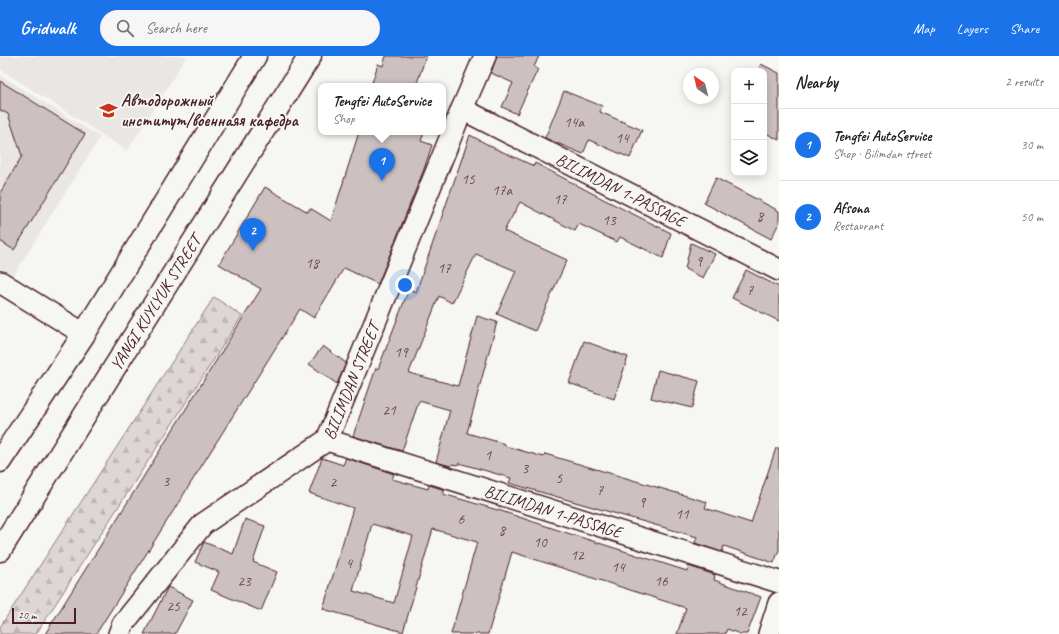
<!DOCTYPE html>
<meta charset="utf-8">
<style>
:root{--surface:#fff;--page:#f6f6f6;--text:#202124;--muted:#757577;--line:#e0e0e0;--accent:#1a73e8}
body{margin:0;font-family:Caveat,sans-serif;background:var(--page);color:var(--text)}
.controls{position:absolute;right:12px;top:12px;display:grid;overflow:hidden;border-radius:8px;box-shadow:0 2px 10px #0003}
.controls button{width:36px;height:36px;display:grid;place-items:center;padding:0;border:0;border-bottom:1px solid var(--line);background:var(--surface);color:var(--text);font:20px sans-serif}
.compass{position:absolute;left:683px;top:12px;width:36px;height:36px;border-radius:50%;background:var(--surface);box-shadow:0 2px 10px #0003;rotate:325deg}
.scale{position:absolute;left:12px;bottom:10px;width:64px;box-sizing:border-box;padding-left:4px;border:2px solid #4a1f2b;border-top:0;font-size:11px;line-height:14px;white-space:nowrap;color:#4a1f2b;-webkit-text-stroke:3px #f6f6f2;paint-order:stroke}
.you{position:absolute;left:405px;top:229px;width:14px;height:14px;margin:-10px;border:3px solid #fff;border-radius:50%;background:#1a73e8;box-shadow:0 0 0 6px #1a73e833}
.badge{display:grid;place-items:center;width:26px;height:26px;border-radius:50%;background:var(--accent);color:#fff;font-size:13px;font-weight:700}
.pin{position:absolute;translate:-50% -33px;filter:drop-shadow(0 1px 2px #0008)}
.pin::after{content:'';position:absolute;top:21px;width:14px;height:12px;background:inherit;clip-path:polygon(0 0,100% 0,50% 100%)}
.popup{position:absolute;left:318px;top:27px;width:128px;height:52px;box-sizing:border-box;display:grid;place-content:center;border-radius:8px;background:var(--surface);filter:drop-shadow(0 1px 3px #0005);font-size:13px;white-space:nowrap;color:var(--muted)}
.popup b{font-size:15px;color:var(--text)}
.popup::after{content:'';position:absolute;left:50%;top:100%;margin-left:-8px;border:8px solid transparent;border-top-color:var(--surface)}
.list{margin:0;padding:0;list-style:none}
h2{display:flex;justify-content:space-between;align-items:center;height:52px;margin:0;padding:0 16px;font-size:17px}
h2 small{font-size:13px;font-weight:400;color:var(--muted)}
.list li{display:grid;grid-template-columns:26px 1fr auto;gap:12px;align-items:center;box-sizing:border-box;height:72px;padding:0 16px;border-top:1px solid var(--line)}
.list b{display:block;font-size:15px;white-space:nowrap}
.list p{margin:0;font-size:13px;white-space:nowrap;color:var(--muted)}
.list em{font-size:13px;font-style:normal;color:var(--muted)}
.icon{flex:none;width:22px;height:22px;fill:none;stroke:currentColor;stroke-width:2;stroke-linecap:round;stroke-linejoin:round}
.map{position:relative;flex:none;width:779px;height:578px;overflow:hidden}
header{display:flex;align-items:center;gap:24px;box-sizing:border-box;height:56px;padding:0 20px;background:var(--accent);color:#fff}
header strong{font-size:19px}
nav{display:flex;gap:22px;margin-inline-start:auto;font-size:14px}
.search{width:280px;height:36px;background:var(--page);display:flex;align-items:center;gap:10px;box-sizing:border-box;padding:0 14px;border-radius:22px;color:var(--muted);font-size:15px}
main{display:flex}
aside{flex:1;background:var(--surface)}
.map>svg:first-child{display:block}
.built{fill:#e9e6e3}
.forest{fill:url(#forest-firs);stroke:#947a80}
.building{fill:#ccc1c0;stroke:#4a1f2b;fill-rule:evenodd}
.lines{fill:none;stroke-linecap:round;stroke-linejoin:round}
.street-casing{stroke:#4a1f2b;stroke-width:24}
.secondary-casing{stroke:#4a1f2b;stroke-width:25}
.street{stroke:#f6f6f2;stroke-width:21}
.secondary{stroke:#f6f6f2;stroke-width:22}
.labels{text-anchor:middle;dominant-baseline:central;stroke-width:4;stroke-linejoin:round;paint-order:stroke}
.number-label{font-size:15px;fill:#6a4850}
.poi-label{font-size:17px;font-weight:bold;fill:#4a1f2b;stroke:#f6f6f2;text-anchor:start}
.street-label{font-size:17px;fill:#4a1f2b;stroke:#f6f6f2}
</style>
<header>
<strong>Gridwalk</strong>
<div class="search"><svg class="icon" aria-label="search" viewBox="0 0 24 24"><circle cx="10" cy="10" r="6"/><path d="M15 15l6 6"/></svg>Search here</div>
<nav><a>Map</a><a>Layers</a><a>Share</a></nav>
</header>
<main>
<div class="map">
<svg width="779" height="578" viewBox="0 0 779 578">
<defs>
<pattern id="forest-firs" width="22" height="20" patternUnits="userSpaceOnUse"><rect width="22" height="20" fill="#ddd6d5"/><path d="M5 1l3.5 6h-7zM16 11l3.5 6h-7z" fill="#bfb7b7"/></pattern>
</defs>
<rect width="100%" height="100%" fill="#f6f6f2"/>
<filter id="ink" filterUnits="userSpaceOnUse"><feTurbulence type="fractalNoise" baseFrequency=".025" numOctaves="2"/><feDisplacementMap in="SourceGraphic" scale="8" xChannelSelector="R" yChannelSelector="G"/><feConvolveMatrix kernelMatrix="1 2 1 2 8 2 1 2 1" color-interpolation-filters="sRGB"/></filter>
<g filter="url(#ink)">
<!-- built -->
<g class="built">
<polygon points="0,0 187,0 127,95 0,13"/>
<polygon points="0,19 100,81 13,220 0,212"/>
</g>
<!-- forest -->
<polygon class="forest" points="214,241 242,260 36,578 0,578 0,571"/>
<!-- building -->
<g class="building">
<polygon points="386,0 426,0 416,30 371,30 378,8 383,10"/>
<polygon points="497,0 539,0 534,11 538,13 517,58 502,51 513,27 491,17"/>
<polygon points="761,8 779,17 779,84 764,76 764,15 758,15"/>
<polygon points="0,25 85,78 14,194 0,185 0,137 22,100 8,58 0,54"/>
<polygon points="564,35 602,50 600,56 642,74 630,102 589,84 583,98 545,82"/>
<polygon points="359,76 424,76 421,85 432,89 424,113 378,228 344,212 314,262 300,253 96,578 45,578 261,233 219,208 265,131 308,156 310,152 331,165"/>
<polygon points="470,79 494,92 534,110 535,107 605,144 671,177 663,202 620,181 617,186 579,168 575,175 520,146 504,175 567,204 535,275 497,258 516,215 476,198 452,247 439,240 409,317 458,330 477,260 497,266 467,377 505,388 505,390 544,401 545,398 707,446 705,452 751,467 776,392 779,392 779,494 774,507 724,490 722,496 695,487 697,481 509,427 511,422 459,407 458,409 452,408 451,410 436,406 450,354 419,345 402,395 353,380 376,312 378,313 409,233 416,236"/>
<polygon points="716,122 779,155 779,167 771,183 704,147"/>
<polygon points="691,187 715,198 703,222 685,213"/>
<polygon points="746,214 779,231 779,265 732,242"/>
<polygon points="584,285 628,301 614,343 569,327"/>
<polygon points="323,290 346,307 337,328 309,308"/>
<polygon points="658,314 699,325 692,352 651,342"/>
<path d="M 322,402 L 343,409 L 346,402 L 394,418 L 392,423 L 428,433 L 429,429 L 445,434 L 443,438 L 501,455 L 561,475 L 687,515 L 688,510 L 715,519 L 714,524 L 761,541 L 747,578 L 740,578 L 727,573 L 725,578 L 677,578 L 686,552 L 512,496 L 488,578 L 451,578 L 477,486 L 433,473 L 403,576 L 323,553 L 353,452 L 309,437 ZM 372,468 L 413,480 L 394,547 L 353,535 Z"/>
<polygon points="245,463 265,470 253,506 277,516 261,555 211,534 219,516 195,506 204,486 233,498"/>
<polygon points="168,531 193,544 175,578 144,578"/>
</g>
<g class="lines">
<defs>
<g id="street">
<path id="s1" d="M 462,53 L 779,214"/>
<polyline points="0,226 84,278"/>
<path id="s2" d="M 327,384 L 779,526"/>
<path id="s3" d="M 119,578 L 123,568 L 203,468 L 327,384 L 462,53 L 485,0"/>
<polyline points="769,578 779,547"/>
</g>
<g id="secondary">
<polyline points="0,405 84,278 255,0"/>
<path id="s4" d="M 0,494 L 310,0"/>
</g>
</defs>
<!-- street casing -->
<use href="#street" class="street-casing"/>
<!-- secondary casing -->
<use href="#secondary" class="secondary-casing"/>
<!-- street -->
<use href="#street" class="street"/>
<!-- secondary -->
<use href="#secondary" class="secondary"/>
</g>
</g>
<!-- icons -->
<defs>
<symbol id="university-bare" viewBox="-9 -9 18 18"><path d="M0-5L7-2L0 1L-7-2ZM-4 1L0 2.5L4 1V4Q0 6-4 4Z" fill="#c8321e" stroke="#f6f6f2" stroke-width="2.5" paint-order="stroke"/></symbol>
</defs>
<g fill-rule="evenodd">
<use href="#university-bare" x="96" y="42" width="25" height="25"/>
</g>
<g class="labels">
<!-- number labels -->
<g class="number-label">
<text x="574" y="66">14a</text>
<text x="622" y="82">14</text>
<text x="468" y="123">15</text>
<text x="502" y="134">17a</text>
<text x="560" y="143">17</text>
<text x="760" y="160">8</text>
<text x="609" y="164">13</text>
<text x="699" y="205">9</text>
<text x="312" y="207">18</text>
<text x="444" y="212">17</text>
<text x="750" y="234">7</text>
<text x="401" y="296">19</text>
<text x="389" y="354">21</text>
<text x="488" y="399">1</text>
<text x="525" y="412">3</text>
<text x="559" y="422">5</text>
<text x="166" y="425">3</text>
<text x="333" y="426">2</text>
<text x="600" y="434">7</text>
<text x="642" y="446">9</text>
<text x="682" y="458">11</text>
<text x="461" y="463">6</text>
<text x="502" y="474">8</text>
<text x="540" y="486">10</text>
<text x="577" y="499">12</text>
<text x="349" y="507">4</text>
<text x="618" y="511">14</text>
<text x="244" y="525">23</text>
<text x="661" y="525">16</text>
<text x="173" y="550">25</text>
<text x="740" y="555">12</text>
</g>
<!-- poi labels -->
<g class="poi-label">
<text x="121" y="44">Автодорожный<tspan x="121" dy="20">институт/военнаяя кафедра</tspan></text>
</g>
<!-- street labels -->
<g class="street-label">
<text stroke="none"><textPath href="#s1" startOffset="178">BILIMDAN 1-PASSAGE</textPath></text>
<text stroke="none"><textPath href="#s4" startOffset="292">YANGI KUYLYUK STREET</textPath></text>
<text stroke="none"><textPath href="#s3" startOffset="352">BILIMDAN STREET</textPath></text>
<text stroke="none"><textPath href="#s2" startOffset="237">BILIMDAN 1-PASSAGE</textPath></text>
</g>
</g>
</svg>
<div class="controls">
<button>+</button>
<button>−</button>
<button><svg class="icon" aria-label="layers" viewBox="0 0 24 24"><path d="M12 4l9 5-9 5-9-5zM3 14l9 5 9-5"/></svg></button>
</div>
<svg class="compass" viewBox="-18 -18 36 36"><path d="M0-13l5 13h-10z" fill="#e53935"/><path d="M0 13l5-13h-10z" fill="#757577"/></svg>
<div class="scale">20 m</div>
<div class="you"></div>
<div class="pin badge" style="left:382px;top:125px">1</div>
<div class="popup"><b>Tengfei AutoService</b>Shop</div>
<div class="pin badge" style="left:253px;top:195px">2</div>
</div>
<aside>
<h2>Nearby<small>2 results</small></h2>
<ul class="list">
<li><span class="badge">1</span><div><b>Tengfei AutoService</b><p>Shop · Bilimdan street</p></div><em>30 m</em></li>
<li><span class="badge">2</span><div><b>Afsona</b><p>Restaurant</p></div><em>50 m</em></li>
</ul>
</aside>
</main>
